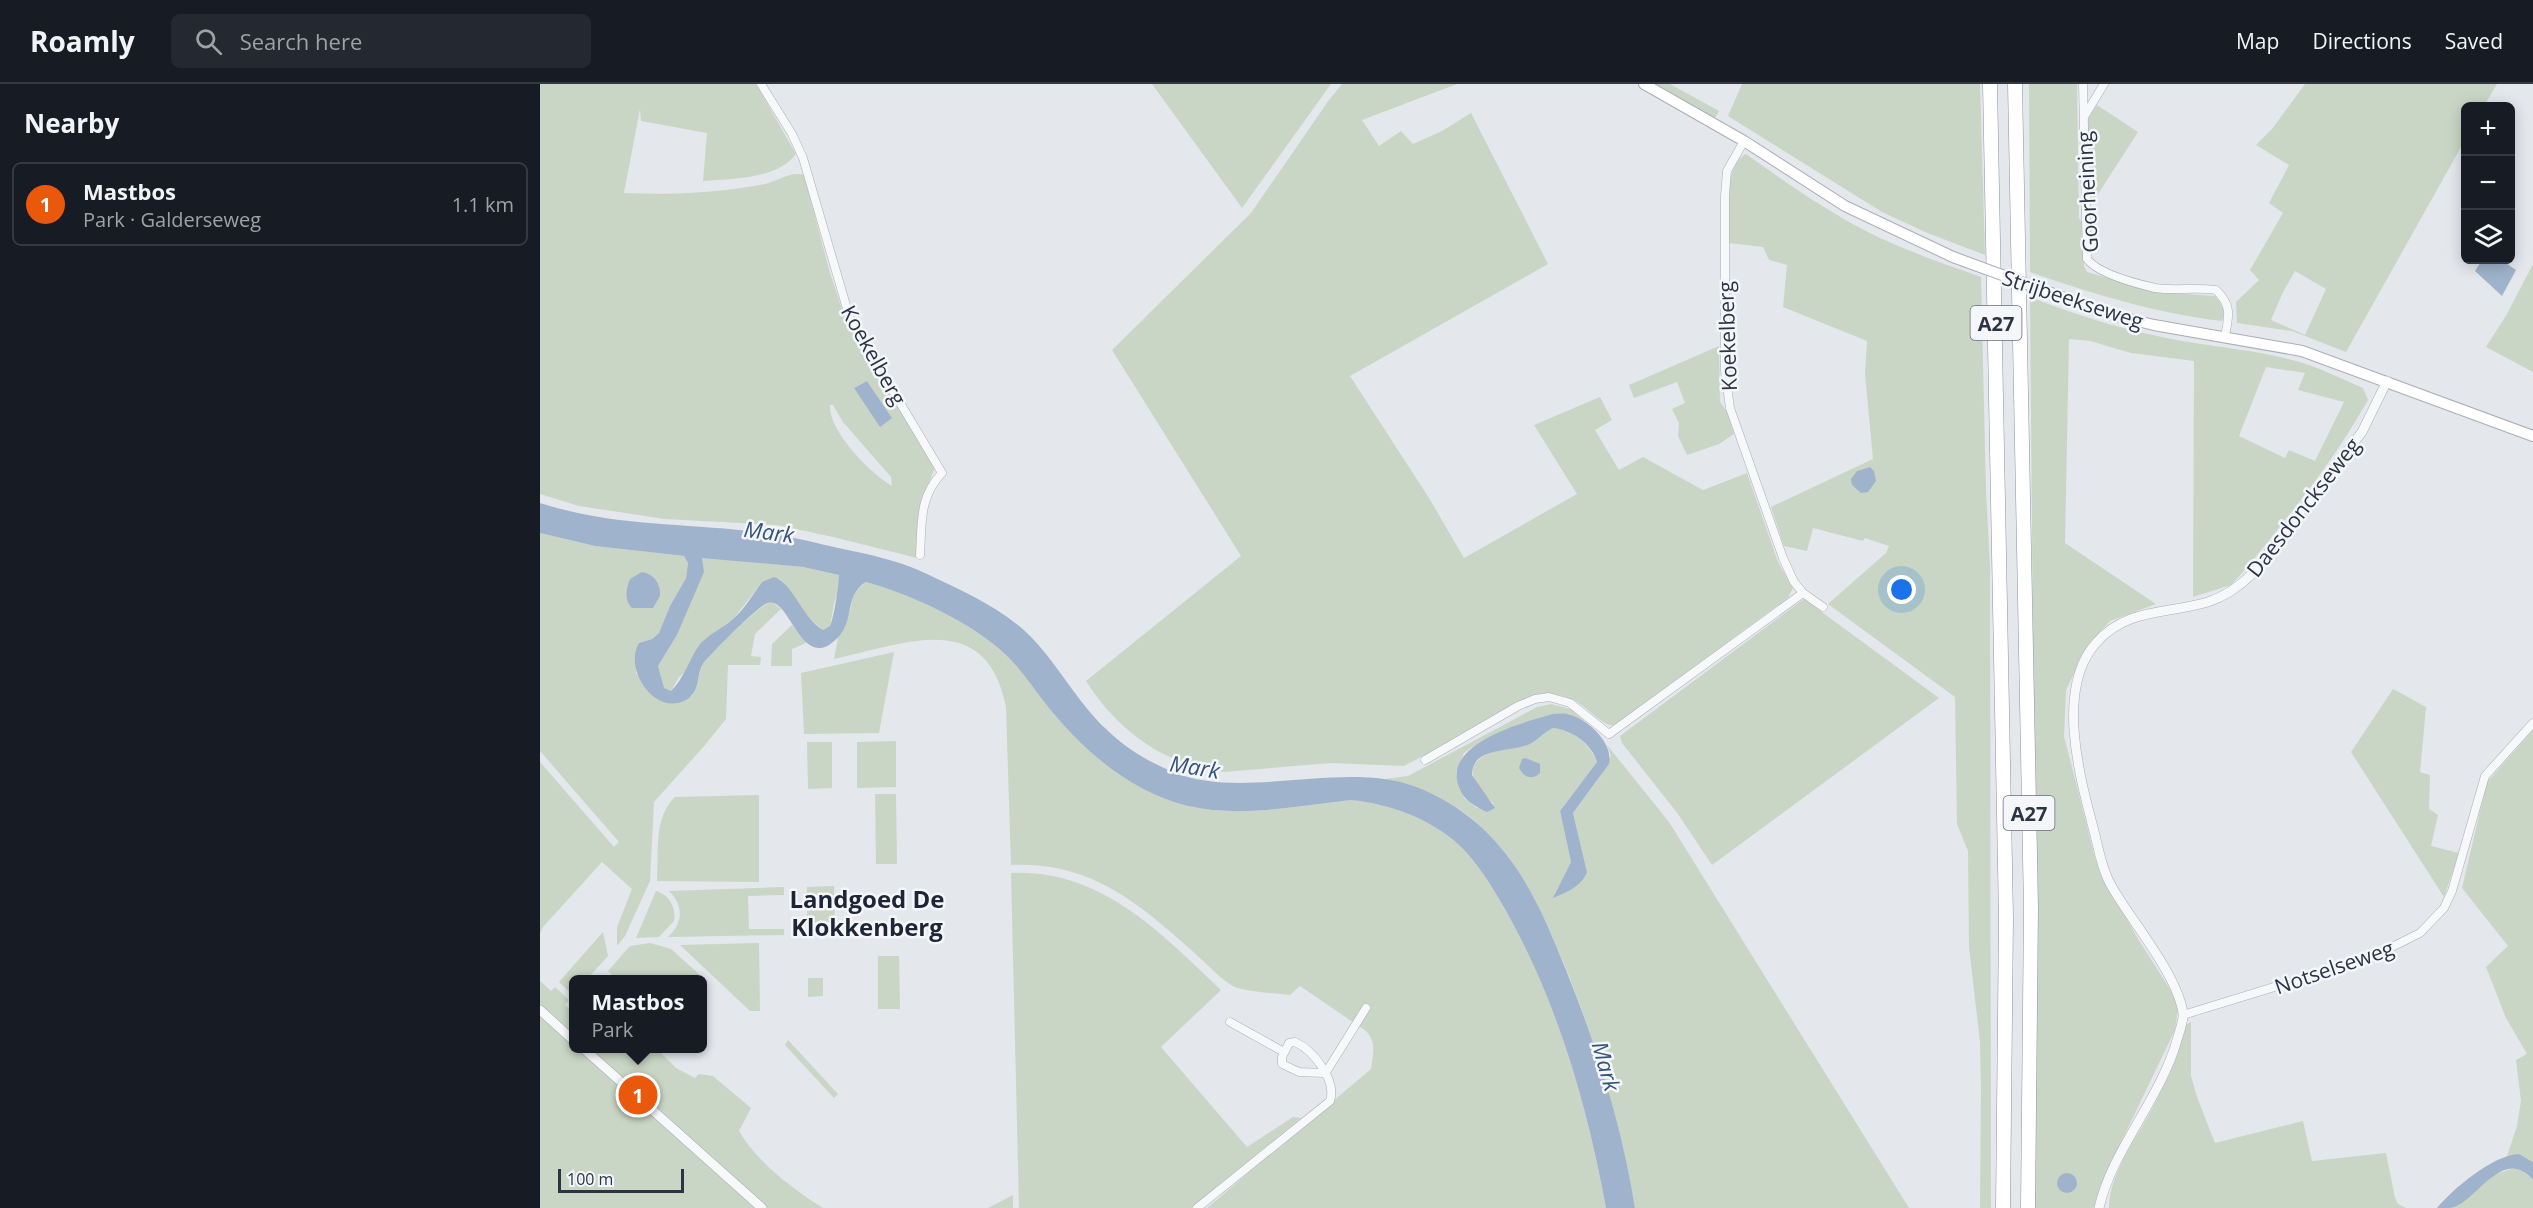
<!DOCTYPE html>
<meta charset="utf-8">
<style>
:root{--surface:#171b24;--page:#242831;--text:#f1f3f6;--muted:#9ea1a6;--line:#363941;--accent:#ea580c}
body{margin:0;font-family:"Open Sans",sans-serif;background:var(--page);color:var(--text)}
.controls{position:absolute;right:18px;top:18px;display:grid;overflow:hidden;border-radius:9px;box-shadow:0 3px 15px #0003}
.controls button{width:54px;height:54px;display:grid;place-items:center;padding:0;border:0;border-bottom:2px solid var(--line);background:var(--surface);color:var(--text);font:30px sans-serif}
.scale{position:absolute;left:18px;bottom:15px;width:126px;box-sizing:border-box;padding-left:6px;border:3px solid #2b3445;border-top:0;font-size:16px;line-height:21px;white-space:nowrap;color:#2b3445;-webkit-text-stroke:4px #f4f6f9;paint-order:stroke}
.you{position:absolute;left:1362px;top:506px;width:21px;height:21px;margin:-15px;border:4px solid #fff;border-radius:50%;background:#1a73e8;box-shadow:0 0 0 9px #1a73e833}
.badge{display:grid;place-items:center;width:39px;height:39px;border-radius:50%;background:var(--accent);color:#fff;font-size:20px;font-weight:700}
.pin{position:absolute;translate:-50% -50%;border:3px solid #fff;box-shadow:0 2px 6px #0006}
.popup{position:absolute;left:29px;top:891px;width:138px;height:78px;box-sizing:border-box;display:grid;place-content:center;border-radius:9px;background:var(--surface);filter:drop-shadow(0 2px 4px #0005);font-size:20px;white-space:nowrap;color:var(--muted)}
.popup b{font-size:22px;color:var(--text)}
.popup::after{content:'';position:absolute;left:50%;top:100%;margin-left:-12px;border:12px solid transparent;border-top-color:var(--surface)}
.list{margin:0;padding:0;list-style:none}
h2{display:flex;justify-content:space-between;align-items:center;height:78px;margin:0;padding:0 24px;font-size:26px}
h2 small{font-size:20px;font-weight:400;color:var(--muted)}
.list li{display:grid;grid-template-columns:39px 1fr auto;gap:18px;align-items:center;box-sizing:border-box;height:84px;margin:0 12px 12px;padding:0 12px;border:2px solid var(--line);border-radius:9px}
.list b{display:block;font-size:22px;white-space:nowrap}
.list p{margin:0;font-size:20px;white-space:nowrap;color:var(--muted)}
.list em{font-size:20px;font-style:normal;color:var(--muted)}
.icon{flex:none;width:33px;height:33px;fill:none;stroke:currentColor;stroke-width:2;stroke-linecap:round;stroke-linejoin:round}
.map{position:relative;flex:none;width:1993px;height:1124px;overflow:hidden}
header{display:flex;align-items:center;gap:36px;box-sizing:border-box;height:84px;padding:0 30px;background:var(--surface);border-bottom:2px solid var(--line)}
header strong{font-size:28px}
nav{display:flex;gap:33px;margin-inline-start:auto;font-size:21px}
.search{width:420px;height:54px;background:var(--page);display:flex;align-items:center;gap:15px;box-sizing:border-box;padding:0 21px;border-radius:9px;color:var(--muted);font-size:22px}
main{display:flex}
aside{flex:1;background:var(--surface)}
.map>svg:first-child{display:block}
.green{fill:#c9d6c5;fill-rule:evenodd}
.water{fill:#9fb4cc;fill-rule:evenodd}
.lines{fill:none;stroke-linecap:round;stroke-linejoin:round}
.minor-casing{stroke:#a9aeb7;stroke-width:9}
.tertiary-casing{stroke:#a9aeb7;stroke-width:10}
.secondary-casing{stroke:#a9aeb7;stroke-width:12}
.motorway-casing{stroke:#8b94a3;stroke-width:15}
.minor{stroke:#f7f8fa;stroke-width:8}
.tertiary{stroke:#f7f8fa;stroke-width:9}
.secondary{stroke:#fff;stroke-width:10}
.motorway{stroke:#fff;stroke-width:14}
.secondary-bridge-casing{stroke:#a9aeb7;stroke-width:12;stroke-linecap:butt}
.secondary-bridge{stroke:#fff;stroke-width:10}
.labels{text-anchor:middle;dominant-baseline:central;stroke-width:5;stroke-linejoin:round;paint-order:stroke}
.shield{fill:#f4f6f9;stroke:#676e7b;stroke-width:1.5}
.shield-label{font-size:20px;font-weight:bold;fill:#2b3445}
.street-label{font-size:21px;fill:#2b3445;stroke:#f4f6f9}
.water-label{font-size:22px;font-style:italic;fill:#34527a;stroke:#f4f6f9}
.quarter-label{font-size:24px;font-weight:bold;fill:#1d2536;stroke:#f4f6f9}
</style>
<header>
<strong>Roamly</strong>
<div class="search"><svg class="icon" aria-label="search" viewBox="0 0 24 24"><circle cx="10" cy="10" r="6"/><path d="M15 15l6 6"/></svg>Search here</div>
<nav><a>Map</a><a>Directions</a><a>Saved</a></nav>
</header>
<main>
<aside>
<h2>Nearby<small></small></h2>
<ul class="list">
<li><span class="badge">1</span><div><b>Mastbos</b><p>Park · Galderseweg</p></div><em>1.1 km</em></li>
</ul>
</aside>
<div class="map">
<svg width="1993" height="1124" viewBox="0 0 1993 1124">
<rect width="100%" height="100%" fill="#e4e7ec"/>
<!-- green -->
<g class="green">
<path d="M 0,0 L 216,0 L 256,70 C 238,95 191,95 163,97 L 167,49 L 101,37 L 100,25 L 84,109 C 130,111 180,109 225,100 C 239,97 250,87 264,91 L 290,189 L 303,228 L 395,383 C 383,413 379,442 377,474 L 293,453 L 237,441 L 125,435 L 39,422 L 0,410 ZM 327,297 L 352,334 L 314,304 ZM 290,321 L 293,321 L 303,338 L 351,393 L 352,402 C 331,390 288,347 290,321 Z"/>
<polygon points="612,0 791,0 702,124"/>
<path d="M 802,0 L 917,0 L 822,36 L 839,62 L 861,47 L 873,60 L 902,47 L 931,29 L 1008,180 L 810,292 L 889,414 L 924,474 L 1037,410 L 994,341 L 1060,313 L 1072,336 L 1055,346 L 1079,386 L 1103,373 L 1163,406 L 1207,389 L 1238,478 L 1253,504 L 1248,514 L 1074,641 C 1055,644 1041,600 994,613 L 864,682 L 790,679 L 684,688 C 625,682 577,646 546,597 L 701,472 L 572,266 L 711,129 L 789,16 Z"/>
<polygon points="1115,0 1130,0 1179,27 1175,34"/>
<polygon points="1202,0 1440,0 1445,171 1385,148 1342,128 1188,32"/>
<path d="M 1489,0 L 1537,0 L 1539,134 L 1543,140 L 1544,182 L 1547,188 L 1616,208 L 1675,212 C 1682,220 1686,227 1682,237 C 1615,229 1553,210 1490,188 Z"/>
<path d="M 1765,0 L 1957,0 L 1944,22 L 1926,22 L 1925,56 L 1806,268 L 1752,247 L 1697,239 L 1696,218 L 1719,196 L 1710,186 L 1743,129 L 1729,119 L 1749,81 L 1716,61 L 1732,45 ZM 1755,187 L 1786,205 L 1765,251 L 1731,236 L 1743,208 Z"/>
<polygon points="1557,21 1598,48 1549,124 1547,36"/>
<path d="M 1206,70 C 1245,98 1284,125 1326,147 C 1363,166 1402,179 1441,193 L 1446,406 L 1450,482 L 1451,1124 L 1440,1124 L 1441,1003 L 1440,958 L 1429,863 L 1428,767 L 1417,740 L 1415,613 L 1288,520 L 1346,469 L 1349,462 L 1325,454 L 1323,457 L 1273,444 L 1267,467 L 1244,462 L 1231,423 L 1333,375 L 1325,290 L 1327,257 L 1243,223 L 1247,181 L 1229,176 L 1223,163 L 1189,159 C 1189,136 1182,82 1206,70 Z"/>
<polygon points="1993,180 1993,288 1946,263 1967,230"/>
<path d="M 1490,213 C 1541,233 1593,249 1648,258 C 1684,264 1720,267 1756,277 C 1779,283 1801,295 1823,304 L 1828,316 C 1793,378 1748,434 1702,489 L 1691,501 L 1653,513 L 1654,277 L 1591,269 L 1550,257 L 1529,255 L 1525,459 L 1616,520 L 1570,537 L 1548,561 L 1526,606 L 1524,652 L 1555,774 L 1562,791 L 1598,855 L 1635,913 L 1638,925 L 1635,946 L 1571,1079 L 1557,1124 L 1493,1124 L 1495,794 ZM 1726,283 L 1765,289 L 1758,306 L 1804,318 L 1775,377 L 1749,366 L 1745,374 L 1699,352 Z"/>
<polygon points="1179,262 1180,318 1187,328 1194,350 1179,360 1147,371 1138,352 1139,339 1132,325 1145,319 1137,298 1094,314 1089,301"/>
<path d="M 0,449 L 55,462 L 144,472 L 148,479 L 146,494 L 130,522 L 119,549 L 112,555 L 99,559 L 96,589 L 117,615 L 152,612 C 159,601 159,584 165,577 C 174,567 220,519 232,518 L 241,525 L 215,550 L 211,572 L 221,573 L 220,581 L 188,581 L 186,635 L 165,661 L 114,718 L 110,797 L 85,852 L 77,862 L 77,843 L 92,805 L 62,778 L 3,843 L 0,850 L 0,678 L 74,763 L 79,758 L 0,667 Z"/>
<polygon points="162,473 263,483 299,491 299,504 294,520 290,542 283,546 266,532 240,495 222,498 195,533 159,562 147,587 139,593 131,607 123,604 118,582 137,551 163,487"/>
<path d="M 326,498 C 370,510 433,539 466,571 C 482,586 495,607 509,624 C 545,667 592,709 648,722 C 700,734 758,722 811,716 C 849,720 890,734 919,761 C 940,781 954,806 968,831 C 1020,922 1047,1023 1066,1124 L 667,1124 L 831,985 C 833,970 837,959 826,947 L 760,902 L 750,911 C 736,909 701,908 691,901 C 676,891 663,876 649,864 C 596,817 548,777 471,781 L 466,623 C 446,523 365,560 294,575 L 298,554 L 310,527 L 314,508 Z"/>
<polygon points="1264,515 1399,614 1172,781 1138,730 1082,659 1080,652"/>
<polygon points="252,541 266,559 252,565 252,582 231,582 232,560"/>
<polygon points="354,568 339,649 264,650 261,589"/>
<polygon points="1853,605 1886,623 1880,688 1890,691 1889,725 1898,731 1891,762 1919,769 1904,813 1811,668"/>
<path d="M 1011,620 L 1031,625 L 1051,643 L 1040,635 L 996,635 L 956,650 L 931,664 L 924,669 L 916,688 L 919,705 L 925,715 L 937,724 L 954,720 C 930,698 920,678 958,666 C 968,663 980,665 990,660 C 998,656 1004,648 1013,644 C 1033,646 1050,660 1057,678 L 1020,727 L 1031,778 L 1014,813 L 1047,788 L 1033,729 L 1060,693 L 1071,672 L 1067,661 L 1129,738 L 1369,1124 L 1095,1124 C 1082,1044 1058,967 1029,892 C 1006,836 982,778 935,737 C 911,716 877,702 845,695 L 868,692 L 997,623 ZM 986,674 L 1000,681 L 989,694 L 982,689 L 979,684 Z"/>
<path d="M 1993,646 L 1993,1078 C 1986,1072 1976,1070 1967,1072 L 1977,1042 L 1981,1017 L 1976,976 L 1987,970 L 1966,934 L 1946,883 L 1968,862 L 1922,804 L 1947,698 Z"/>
<polygon points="356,657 356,703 317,704 317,658"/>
<polygon points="267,658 292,658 292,704 268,705"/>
<polygon points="335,710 356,710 357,780 336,780"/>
<path d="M 219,711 L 219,798 L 117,797 C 119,769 113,734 135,713 Z"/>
<path d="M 471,789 C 561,785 621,849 681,906 L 621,963 L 707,1063 L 753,1033 L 761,1034 L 652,1124 L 479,1124 Z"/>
<polygon points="294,802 295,852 267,852 267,803"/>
<path d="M 244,803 L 244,811 L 208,812 L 209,845 L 244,845 L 244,851 L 128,853 C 143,840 144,821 129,807 Z"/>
<path d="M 116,807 C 130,811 136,824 134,837 L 119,853 L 96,854 Z"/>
<polygon points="63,848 68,872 47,895 33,896 33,911 19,898"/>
<polygon points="110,859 131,865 160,891 156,895 77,896 68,887 90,862"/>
<polygon points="219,859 220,927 210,927 140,861"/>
<polygon points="338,872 359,872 360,925 338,925"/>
<polygon points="268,894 283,894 283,912 268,913"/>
<path d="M 0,897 L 11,907 L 15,903 L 29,916 L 25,921 L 32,927 L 33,926 L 33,964 L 117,965 L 136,984 L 155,994 L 159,990 L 173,992 L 211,1024 L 199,1047 C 217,1078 253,1105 283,1124 L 0,1124 Z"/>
<path d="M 1651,938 L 1651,992 L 1657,1013 L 1675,1059 L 1763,1037 L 1772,1077 L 1846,1069 L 1855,1114 L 1858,1120 L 1866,1124 L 1569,1124 C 1570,1084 1601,1050 1617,1015 C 1628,991 1637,966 1645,941 Z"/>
<polygon points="248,956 298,1010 294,1014 245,961"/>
<polygon points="1975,1084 1982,1086 1993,1096 1993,1124 1913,1124 1956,1090"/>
<polygon points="473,1111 473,1124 448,1124"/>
</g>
<!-- water -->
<g class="water">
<polygon points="1942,176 1961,176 1976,186 1962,212 1935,187"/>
<polygon points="327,297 352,334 340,343 314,304"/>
<polygon points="1330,383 1334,387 1336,397 1328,408 1321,409 1312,401 1311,395 1317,387"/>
<path d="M 0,419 C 72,442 137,439 209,447 C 241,450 272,458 303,465 C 331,471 361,477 387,490 C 421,506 459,523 487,549 C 517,578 536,617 566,645 C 585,664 609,678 633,688 C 693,713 776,686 844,695 C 885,700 929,727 956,758 C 989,795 1008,841 1026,886 C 1057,963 1082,1042 1095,1124 L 1066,1124 C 1047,1021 1018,919 966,827 C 952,803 939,780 919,761 C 890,734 849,720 811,716 C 758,722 700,734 648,722 C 591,708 545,668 509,624 C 495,607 482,586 466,571 C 433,539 370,510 326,498 C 301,512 319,542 289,561 C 259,579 249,513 228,519 C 218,521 173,568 165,577 C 155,589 162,607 146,616 C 115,633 83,585 99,559 L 112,555 L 119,549 L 130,522 L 146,494 L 148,479 L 144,472 L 55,462 L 0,449 ZM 162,474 L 263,483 L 299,491 C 299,500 294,534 290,542 L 283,546 C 262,534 254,500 234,493 L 222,498 C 213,510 205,525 193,535 C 183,544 169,550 160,560 C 150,573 144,595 131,607 L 124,604 L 118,582 L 137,551 L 164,488 Z"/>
<path d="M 102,488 C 114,490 121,500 120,512 L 113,524 L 92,524 C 84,517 86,504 90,495 Z"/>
<path d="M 1013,630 C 1017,630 1023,629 1027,630 C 1047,634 1074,659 1069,680 L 1033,729 L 1047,788 C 1041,803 1027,808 1013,814 L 1031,778 L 1020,727 L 1057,678 C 1052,660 1032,646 1013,644 C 1004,648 998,656 990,660 C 971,669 932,662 932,691 L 955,724 L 947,728 C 932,721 920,714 917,696 C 910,658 984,638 1013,630 Z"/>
<path d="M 986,674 L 1000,680 L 1000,689 C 992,697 983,693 979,684 L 982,675 Z"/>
<path d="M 1979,1070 L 1993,1078 L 1993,1096 C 1963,1060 1936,1119 1911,1124 C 1907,1124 1902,1124 1897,1124 C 1914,1104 1953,1071 1979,1070 Z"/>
<circle cx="1527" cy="1099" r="10"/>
</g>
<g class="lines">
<defs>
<g id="minor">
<path d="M 221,0 L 252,50 L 263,74 L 310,235 L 402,389 C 379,413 382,439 380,471"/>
<path d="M 1543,0 L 1547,175 C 1558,190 1598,200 1615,204 C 1635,207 1656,203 1676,206 C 1692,221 1689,232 1685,252"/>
<polyline points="1544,33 1564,0"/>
<polyline points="1204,57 1187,87 1185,112 1185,287 1190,324 1243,474 1254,498 1263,509 1283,523"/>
<polyline points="885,676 978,622 995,615 1009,613 1030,619 1069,650 1263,509"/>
<polyline points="1643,931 1832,873 1880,849 1904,824 1912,807 1945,692 1993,639"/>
<polyline points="690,938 744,968"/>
<polyline points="785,990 826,924"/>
<path d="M 657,1124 L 790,1017 C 797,996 773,966 755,958 L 749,959 L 742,973 L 742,980 L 759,988 L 784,989"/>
</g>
<g id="tertiary">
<polyline points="0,926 33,956"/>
<polyline points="43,964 222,1124"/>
<path d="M 1559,1124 C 1572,1066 1620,1016 1637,956 C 1639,948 1644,937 1643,929 C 1637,890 1592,838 1572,803 C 1562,786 1559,766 1554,747 C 1540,694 1515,605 1556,559 C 1586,524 1628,530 1668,518 C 1686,512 1700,502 1713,489 L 1822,348 L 1847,297"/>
</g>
<g id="secondary">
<polyline points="1104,0 1204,57 1305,122 1413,173"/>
<polyline points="1522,213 1573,231 1614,241 1762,267 1993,352"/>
</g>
<g id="motorway">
<polyline points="1450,0 1466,834 1463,1124"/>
<polyline points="1475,0 1491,824 1488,1124"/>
</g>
</defs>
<!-- minor casing -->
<use href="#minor" class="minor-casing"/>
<!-- tertiary casing -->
<use href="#tertiary" class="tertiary-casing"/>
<!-- secondary casing -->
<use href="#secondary" class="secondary-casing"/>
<!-- motorway casing -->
<use href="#motorway" class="motorway-casing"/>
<!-- minor -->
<use href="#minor" class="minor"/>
<!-- tertiary -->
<use href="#tertiary" class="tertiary"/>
<!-- secondary -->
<use href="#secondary" class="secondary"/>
<!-- motorway -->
<use href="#motorway" class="motorway"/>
<defs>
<polyline id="secondary-bridge" points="1413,173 1522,213"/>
</defs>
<!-- secondary-bridge casing -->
<use href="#secondary-bridge" class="secondary-bridge-casing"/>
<!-- secondary-bridge -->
<use href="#secondary-bridge" class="secondary-bridge"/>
</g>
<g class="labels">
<!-- shield labels -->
<g class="shield">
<rect x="1430.5" y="222" width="51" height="34" rx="4.5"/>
<rect x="1463.5" y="712" width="51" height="34" rx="4.5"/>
</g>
<g class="shield-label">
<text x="1456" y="239">A27</text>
<text x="1489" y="729">A27</text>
</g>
<!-- street labels -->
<g class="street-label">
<text transform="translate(1547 108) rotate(-93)">Goorheining</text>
<text transform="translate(1533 215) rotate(18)">Strijbeekseweg</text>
<text transform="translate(1187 252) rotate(-92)">Koekelberg</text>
<text transform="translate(334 271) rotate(61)">Koekelberg</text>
<text transform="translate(1763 423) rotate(-52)">Daesdonckseweg</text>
<text transform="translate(1794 883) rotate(-19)">Notselseweg</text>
</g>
<!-- water labels -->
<g class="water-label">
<text transform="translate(229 447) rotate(7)">Mark</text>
<text transform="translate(655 682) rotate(9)">Mark</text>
<text transform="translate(1067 982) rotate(74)">Mark</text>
</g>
<!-- quarter labels -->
<g class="quarter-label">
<text x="327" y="814">Landgoed De<tspan x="327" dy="28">Klokkenberg</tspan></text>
</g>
</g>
</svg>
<div class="controls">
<button>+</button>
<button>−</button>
<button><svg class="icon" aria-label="layers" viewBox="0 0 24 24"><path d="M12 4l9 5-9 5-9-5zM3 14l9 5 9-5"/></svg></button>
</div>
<div class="scale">100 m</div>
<div class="you"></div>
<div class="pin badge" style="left:98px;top:1011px">1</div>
<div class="popup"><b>Mastbos</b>Park</div>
</div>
</main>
